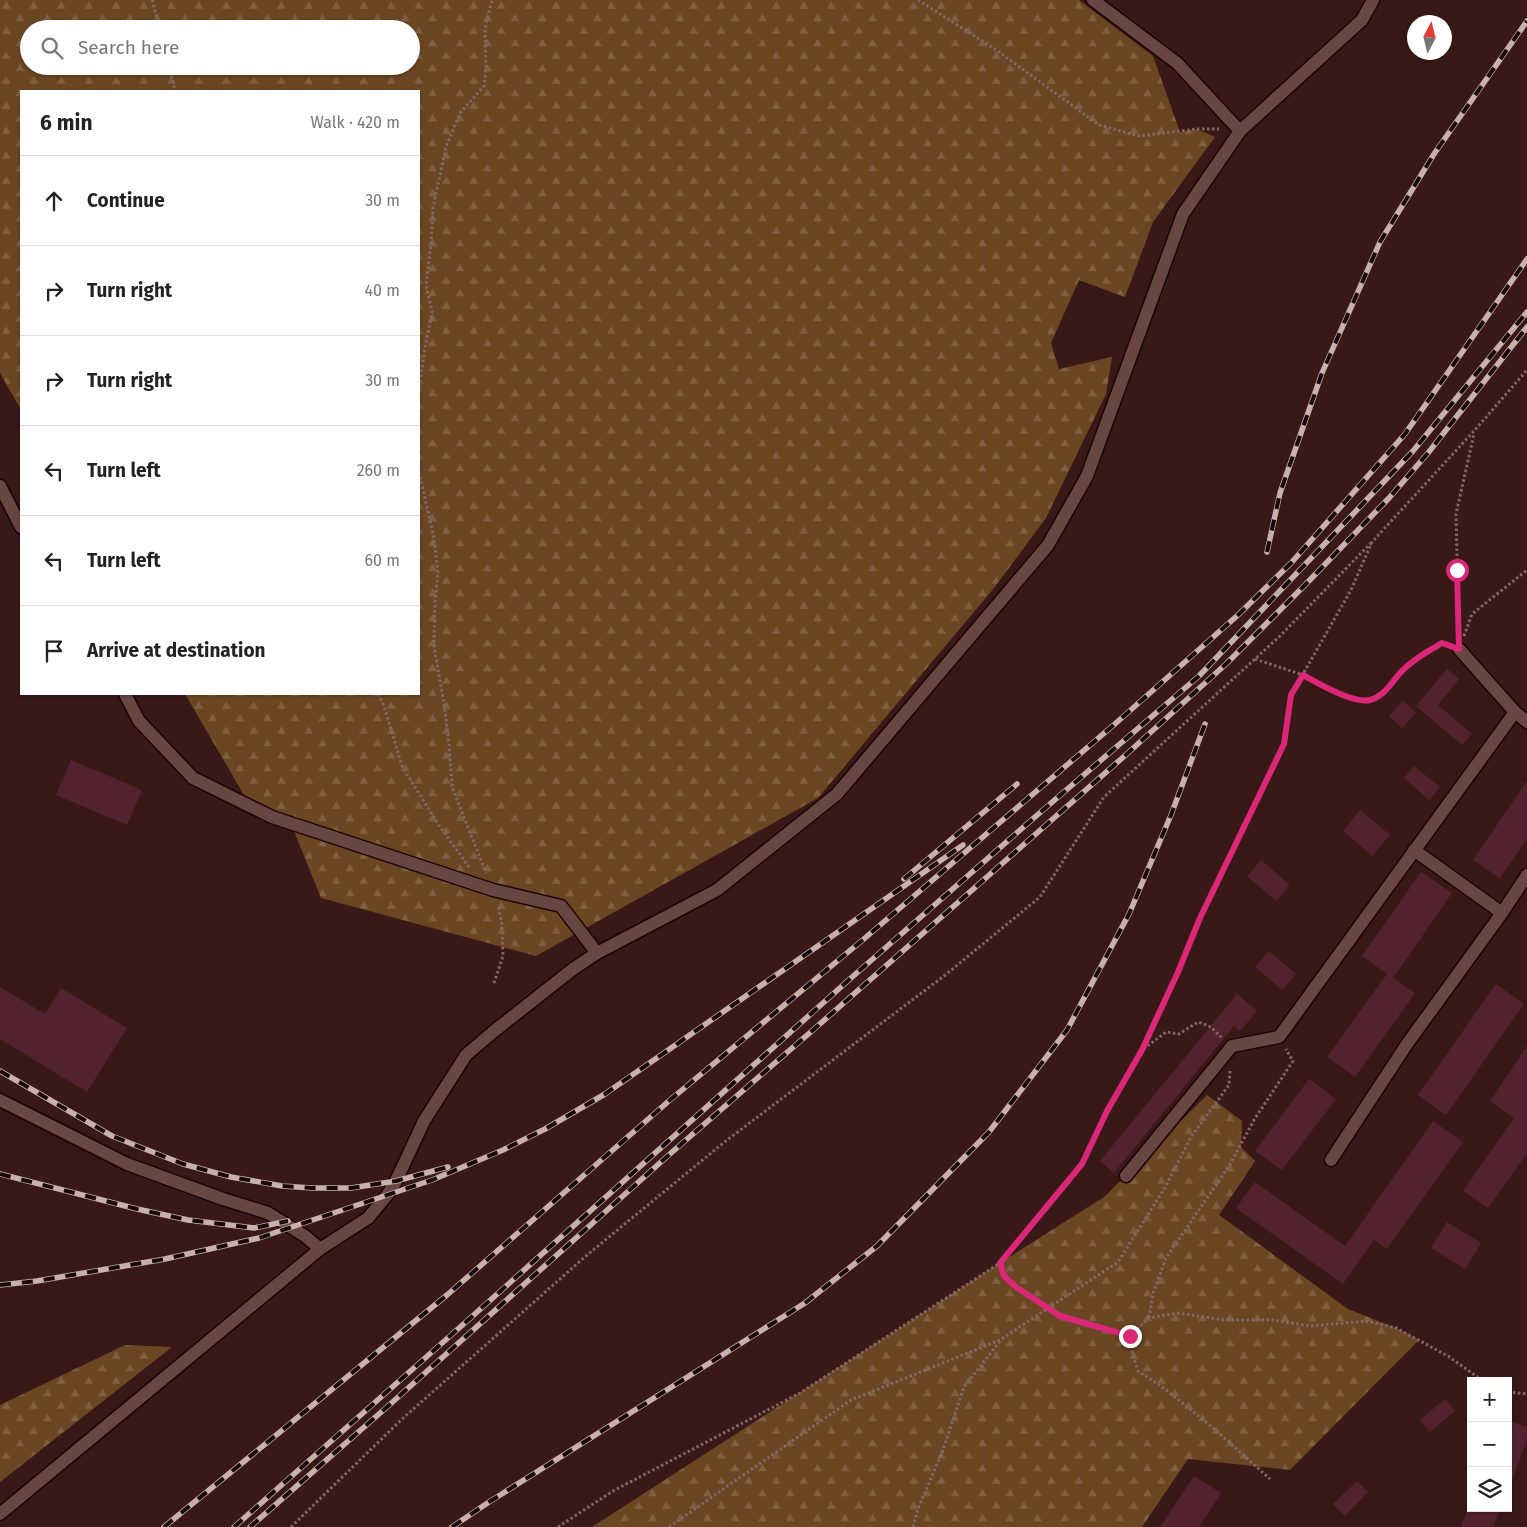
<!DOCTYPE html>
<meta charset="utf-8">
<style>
:root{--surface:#fff;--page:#f6f6f6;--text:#222;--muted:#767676;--line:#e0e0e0}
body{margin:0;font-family:"Fira Sans",sans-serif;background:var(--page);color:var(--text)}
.controls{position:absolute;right:15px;bottom:15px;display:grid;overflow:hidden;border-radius:0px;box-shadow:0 1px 4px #0004}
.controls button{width:45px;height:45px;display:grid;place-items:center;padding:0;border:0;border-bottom:1px solid var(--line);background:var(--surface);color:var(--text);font:25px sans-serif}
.compass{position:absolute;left:1407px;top:15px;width:45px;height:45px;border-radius:50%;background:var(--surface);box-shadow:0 1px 4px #0004;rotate:7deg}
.stop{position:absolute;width:15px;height:15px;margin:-11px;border:4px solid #db2777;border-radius:50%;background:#fff}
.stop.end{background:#db2777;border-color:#fff;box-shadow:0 1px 5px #0008}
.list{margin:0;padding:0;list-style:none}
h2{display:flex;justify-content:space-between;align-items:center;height:65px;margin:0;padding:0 20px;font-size:21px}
h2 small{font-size:16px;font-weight:400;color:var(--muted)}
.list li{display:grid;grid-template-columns:32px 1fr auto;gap:15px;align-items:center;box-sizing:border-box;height:90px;padding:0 20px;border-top:1px solid var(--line)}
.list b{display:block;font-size:19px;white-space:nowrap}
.list em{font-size:16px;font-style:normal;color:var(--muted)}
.icon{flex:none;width:28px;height:28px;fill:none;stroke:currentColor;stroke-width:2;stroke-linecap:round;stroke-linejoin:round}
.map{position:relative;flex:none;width:1527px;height:1527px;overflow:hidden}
.search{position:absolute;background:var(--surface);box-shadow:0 1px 4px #0004;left:20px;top:20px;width:400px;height:55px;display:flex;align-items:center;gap:12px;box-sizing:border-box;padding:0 18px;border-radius:28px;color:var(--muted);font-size:19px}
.panel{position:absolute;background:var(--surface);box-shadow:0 1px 4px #0004;left:20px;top:90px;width:400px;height:605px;border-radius:0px}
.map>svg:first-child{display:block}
.forest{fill:url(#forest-firs);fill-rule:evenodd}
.building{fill:#52232e}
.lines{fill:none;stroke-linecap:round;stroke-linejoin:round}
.minor-casing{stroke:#1d0303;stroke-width:15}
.path{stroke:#826765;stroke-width:3;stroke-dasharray:2.5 2.5;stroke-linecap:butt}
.minor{stroke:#684642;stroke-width:12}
.rail-casing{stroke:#c8b0ad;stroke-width:5.5}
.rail{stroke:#160907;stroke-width:4;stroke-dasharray:11;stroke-linecap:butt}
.route{stroke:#db2777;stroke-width:6}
</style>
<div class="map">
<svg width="1527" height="1527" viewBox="0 0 1527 1527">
<defs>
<pattern id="forest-firs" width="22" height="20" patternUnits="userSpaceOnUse" patternTransform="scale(1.25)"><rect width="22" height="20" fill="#6b4622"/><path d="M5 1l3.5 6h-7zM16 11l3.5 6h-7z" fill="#806041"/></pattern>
</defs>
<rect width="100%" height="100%" fill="#381917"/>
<!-- forest -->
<g class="forest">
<path d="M 0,0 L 1079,0 L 1153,56 L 1180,132 L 1197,129 L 1215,137 L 1153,222 L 1125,297 L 1079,280 L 1051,343 L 1059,369 L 1112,357 L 1106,394 L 1046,518 L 994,588 L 818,798 L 536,956 L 321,898 L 294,831 L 258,819 L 185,694 L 419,694 L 419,91 L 21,91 L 21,410 L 0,373 ZM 29,29 L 411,29 L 411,66 L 29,66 Z"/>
<polygon points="1207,1095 1242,1121 1241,1147 1255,1161 1219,1215 1348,1309 1396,1328 1419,1340 1290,1470 1188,1459 1142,1527 592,1527 1000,1263 1104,1197"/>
<polygon points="125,1345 172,1347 0,1482 0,1405"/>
</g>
<!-- building -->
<g class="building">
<polygon points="1447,669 1459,679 1438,705 1472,734 1462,745 1416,706"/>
<polygon points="1403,701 1416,713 1402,728 1389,716"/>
<polygon points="71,760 142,790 127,825 56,795"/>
<polygon points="1414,766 1440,787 1429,800 1404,778"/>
<polygon points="1527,781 1527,839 1500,878 1473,860"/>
<polygon points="1360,810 1390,835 1372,856 1343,831"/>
<polygon points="1261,860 1290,885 1276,901 1247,876"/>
<polygon points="1421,872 1452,893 1393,978 1415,993 1355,1077 1327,1057 1387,974 1362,956"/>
<polygon points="1269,951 1296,974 1282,990 1255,967"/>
<polygon points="1496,984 1524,1004 1446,1115 1418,1095"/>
<polygon points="0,987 45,1014 61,988 127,1028 87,1092 0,1039"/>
<polygon points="1237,994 1257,1011 1240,1031 1234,1026 1114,1173 1100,1161"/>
<polygon points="1527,1046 1527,1153 1488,1208 1463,1191 1514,1118 1490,1101"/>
<polygon points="1309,1079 1336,1099 1282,1170 1255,1151"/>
<polygon points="1433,1121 1463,1142 1387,1249 1374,1240 1343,1284 1236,1208 1255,1182 1345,1246"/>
<polygon points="1447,1222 1481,1243 1465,1269 1431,1248"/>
<polygon points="1445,1399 1455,1411 1430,1432 1420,1420"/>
<polygon points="1508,1420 1527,1427 1527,1440 1510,1486 1508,1486"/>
<polygon points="1194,1476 1221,1493 1199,1527 1160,1527"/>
<polygon points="1357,1481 1368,1492 1345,1516 1333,1504"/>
<polygon points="1468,1508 1501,1508 1493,1527 1461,1527"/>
</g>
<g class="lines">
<defs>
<g id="minor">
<polyline points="1093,0 1177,63 1240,131"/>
<polyline points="0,486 21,527"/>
<polyline points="1459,649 1515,712 1527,722"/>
<polyline points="125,694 139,721 193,778 272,817 493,890 561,906 597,953"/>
<polyline points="1414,850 1502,913"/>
<polyline points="0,1100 127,1164 223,1199 268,1213 305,1236 320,1249"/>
<polyline points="1331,1160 1407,1044 1502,913 1527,875"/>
<polyline points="1126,1176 1232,1046 1279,1037 1515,712"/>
<polyline points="0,1514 320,1249 368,1218 388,1194 396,1181 424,1121 466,1055 493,1032 573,969 597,953 717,890 837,794 1048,545 1087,476 1183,214 1240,131 1362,20 1373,0"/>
</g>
</defs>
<!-- minor casing -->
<use href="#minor" class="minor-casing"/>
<!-- path -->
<g class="path">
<polyline points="152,0 160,29"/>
<polyline points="918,0 995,49 1099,125 1139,136 1197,129 1219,129"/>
<polyline points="169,66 175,91"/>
<polyline points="419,392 424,353 432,312 426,285 431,244 433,207 446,147 460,113 484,86 486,69 485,29 492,0"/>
<polyline points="419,443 419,450"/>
<polyline points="419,472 434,538 438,573 435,601 434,646 444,704 449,743 452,787 486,873"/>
<polyline points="1459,636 1456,514 1474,434"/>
<polyline points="1464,636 1472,614 1527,570"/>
<polyline points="1255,659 1303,675 1350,698 1370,700 1388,689 1404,668 1429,650 1442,643 1446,645"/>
<polyline points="378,694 384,706 402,766 438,824 469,867"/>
<polyline points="494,983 503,956 502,924 498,905"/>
<polyline points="1143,1047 1178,972 1200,918 1284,744 1291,695 1351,590 1372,542 1474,431 1527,370"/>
<polyline points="1000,1263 1004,1276 1016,1287 1060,1316 1130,1336 1149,1318 1178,1313 1223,1320 1272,1320 1310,1326 1366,1321 1396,1328 1448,1356 1483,1381"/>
<polyline points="1149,1318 1153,1293 1166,1258 1229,1166 1254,1120 1293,1061 1286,1049"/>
<polyline points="1130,1336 1131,1349 1138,1371 1165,1389 1212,1427 1270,1479"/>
<polyline points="1508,1392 1527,1394"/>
<polyline points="291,1527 401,1420 587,1255 727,1140 944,976 1040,897 1104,797 1280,636 1372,542"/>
<polyline points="558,1527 613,1491 800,1393 1000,1263 1083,1164 1107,1111 1142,1050 1166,1032 1179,1034 1198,1022 1211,1027 1221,1037"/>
<polyline points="669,1527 851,1400 1000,1340 1118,1262 1166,1186 1191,1137 1229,1085 1230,1071"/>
<polyline points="913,1527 918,1509 943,1450 964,1387 1000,1341"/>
</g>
<!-- minor -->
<use href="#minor" class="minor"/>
<defs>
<g id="rail">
<polyline points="1267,552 1280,493 1322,373 1380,242 1434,154 1527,21"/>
<polyline points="904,879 1017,784"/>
<polyline points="0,1071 112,1136 183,1164 231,1177 282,1186 312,1188 351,1188 396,1181 448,1167"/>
<polyline points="0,1174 137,1209 188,1220 254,1228 288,1221"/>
<polyline points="0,1285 37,1281 165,1259 259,1238 432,1180 503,1150 545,1129 605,1094 963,845"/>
<polyline points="164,1527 447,1295 670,1100 865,938 1116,723 1238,615 1292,562 1405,434 1527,259"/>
<polyline points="234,1527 467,1321 851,978 1043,810 1199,676 1413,451 1527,312"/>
<polyline points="250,1527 387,1407 671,1153 813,1030 1129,752 1226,664 1305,585 1389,498 1428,453 1527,327"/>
<polyline points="452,1527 489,1502 805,1303 877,1246 989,1132 1067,1030 1129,914 1171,815 1205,724"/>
</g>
</defs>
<!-- rail casing -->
<use href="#rail" class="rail-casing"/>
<!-- rail -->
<use href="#rail" class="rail"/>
</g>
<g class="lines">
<!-- route -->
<path class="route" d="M 1130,1336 L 1060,1316 L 1016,1287 L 1004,1276 L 1000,1263 L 1082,1164 L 1107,1111 L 1142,1050 L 1178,972 L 1200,918 L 1284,744 L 1291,695 L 1303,675 C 1318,683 1353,704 1370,700 C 1387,695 1393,679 1404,669 C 1415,658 1430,650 1442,643 L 1459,649 L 1457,570"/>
</g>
</svg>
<div class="controls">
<button>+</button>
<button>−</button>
<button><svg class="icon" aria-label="layers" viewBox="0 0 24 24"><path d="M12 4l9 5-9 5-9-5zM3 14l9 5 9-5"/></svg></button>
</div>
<svg class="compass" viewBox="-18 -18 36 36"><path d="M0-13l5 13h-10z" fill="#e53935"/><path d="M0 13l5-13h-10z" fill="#767676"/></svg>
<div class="stop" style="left:1457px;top:570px"></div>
<div class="stop end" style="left:1130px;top:1336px"></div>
<div class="search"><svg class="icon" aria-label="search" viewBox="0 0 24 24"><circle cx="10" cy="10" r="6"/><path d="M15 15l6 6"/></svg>Search here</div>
<section class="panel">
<h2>6 min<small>Walk · 420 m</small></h2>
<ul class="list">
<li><svg class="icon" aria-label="ahead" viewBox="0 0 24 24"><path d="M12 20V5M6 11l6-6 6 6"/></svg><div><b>Continue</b></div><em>30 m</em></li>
<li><svg class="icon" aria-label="right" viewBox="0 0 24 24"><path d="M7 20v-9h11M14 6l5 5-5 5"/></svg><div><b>Turn right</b></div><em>40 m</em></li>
<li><svg class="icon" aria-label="right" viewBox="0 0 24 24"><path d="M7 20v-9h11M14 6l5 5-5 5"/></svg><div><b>Turn right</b></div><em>30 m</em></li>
<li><svg class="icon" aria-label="left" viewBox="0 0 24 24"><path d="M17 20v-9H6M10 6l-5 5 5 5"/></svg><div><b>Turn left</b></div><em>260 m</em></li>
<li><svg class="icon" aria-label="left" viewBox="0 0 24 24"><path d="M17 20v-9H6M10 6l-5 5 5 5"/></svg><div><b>Turn left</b></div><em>60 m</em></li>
<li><svg class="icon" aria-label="arrive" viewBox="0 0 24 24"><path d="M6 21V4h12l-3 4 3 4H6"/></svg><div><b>Arrive at destination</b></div></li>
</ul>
</section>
</div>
